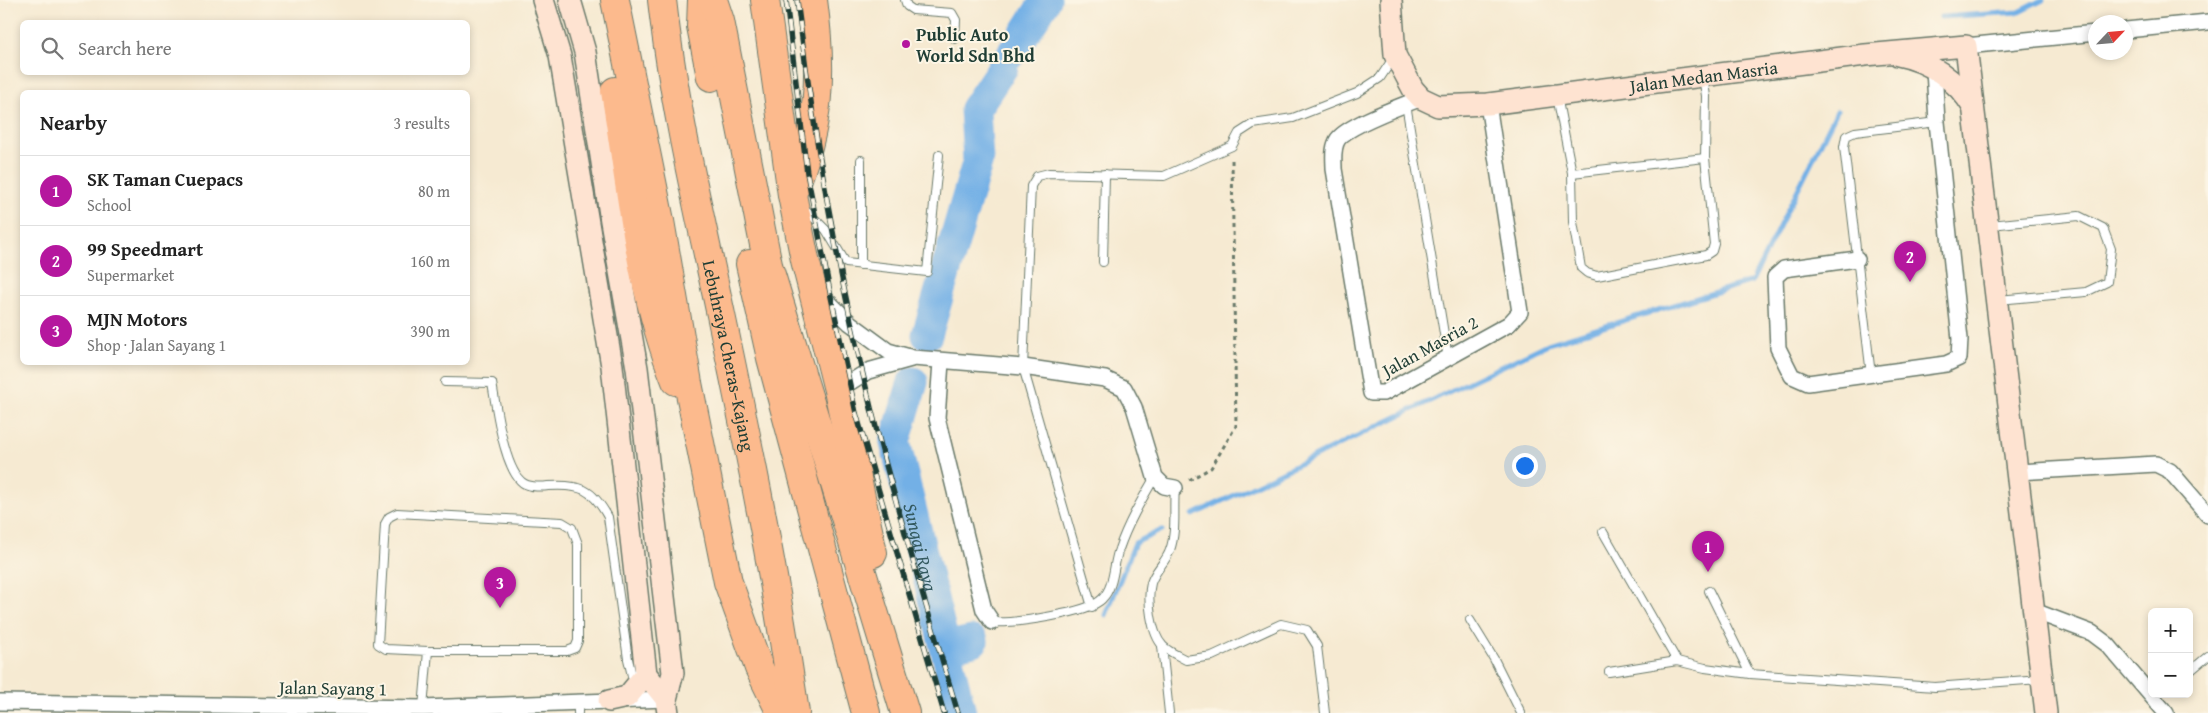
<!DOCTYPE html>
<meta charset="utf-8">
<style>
:root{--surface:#fff;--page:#f2f2f2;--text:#222;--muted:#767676;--line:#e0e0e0;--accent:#b5179e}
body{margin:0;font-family:"Gentium Book Plus",serif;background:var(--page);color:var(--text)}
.controls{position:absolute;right:15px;bottom:15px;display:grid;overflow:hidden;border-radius:8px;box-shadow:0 2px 8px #0003}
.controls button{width:45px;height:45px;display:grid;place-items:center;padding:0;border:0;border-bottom:1px solid var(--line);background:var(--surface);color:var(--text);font:25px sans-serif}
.compass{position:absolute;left:2088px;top:15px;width:45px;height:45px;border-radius:50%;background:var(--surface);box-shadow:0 2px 8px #0003;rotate:64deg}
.you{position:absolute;left:1524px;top:465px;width:18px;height:18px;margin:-12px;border:4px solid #fff;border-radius:50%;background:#1a73e8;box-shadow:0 0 0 8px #1a73e833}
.badge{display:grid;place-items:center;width:32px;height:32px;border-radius:50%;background:var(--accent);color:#fff;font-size:16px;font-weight:700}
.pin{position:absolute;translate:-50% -41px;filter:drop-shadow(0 1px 2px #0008)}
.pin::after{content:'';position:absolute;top:26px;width:18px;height:15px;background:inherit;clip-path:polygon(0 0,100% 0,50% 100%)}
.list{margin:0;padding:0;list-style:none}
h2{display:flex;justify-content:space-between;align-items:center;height:65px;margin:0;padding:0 20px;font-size:21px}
h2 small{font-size:16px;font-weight:400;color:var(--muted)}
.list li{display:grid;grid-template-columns:32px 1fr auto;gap:15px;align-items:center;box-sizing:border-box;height:70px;padding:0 20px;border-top:1px solid var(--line)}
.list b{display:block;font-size:19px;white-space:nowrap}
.list p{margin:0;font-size:16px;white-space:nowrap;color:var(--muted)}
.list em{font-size:16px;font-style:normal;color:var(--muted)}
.icon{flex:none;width:28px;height:28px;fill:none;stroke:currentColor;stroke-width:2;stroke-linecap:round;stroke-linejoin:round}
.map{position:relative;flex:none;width:2208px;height:713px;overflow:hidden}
.search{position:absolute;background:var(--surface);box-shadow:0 2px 8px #0003;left:20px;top:20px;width:450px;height:55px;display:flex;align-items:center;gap:12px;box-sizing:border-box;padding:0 18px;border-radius:8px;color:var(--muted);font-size:19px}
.panel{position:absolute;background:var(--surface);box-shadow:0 2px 8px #0003;left:20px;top:90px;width:450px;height:275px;border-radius:8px}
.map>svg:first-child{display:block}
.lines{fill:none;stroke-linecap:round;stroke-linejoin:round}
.stream{stroke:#73b0e6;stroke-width:5}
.river{stroke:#73b0e6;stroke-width:31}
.lane-casing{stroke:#6a7a6b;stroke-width:10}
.street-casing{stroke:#6a7a6b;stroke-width:18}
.secondary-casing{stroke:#6a7a6b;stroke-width:24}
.highway-casing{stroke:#6a7a6b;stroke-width:30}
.path{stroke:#6a7a6b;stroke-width:3;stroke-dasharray:4 4;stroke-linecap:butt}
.lane{stroke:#fff;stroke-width:8}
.street{stroke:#fff;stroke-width:15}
.secondary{stroke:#fee3d1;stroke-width:21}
.highway{stroke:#fcba8d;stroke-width:28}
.rail-casing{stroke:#1f3d34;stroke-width:5.5}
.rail{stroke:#fcf5e5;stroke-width:4;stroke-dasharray:11;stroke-linecap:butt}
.poi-dot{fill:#b5179e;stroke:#fcf5e5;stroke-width:2}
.labels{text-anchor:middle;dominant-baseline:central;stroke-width:4;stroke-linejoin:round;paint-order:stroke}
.poi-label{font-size:18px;font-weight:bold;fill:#1f3d34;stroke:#fcf5e5;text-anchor:start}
.street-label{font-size:18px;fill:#1f3d34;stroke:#fcf5e5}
.water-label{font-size:19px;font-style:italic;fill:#345a60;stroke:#fcf5e5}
</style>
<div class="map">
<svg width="2208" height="713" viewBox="0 0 2208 713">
<rect width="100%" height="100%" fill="#fcf5e5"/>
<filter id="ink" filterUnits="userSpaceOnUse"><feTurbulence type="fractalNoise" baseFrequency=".02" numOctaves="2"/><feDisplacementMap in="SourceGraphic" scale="10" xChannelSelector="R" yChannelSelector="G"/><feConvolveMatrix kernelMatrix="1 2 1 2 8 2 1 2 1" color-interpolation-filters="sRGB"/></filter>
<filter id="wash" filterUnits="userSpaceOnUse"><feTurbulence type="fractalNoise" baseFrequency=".0096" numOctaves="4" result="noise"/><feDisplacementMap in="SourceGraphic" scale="20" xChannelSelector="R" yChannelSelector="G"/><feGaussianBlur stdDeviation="1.12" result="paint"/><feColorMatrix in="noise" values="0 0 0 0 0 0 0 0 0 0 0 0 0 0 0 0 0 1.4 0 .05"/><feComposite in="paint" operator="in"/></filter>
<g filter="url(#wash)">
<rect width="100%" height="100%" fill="#f6ead2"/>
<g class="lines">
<!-- stream -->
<g class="stream">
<polyline points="1941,17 2019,12 2043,0"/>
<polyline points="1193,515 1548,344 1752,281 1837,111"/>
<polyline points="1106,615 1135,543 1162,530"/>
</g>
<!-- river -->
<g class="river">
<polyline points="1012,53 1046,0"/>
<polyline points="927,335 978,160 975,109 1003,67"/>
<path id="s1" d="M 913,382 L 895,442 L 961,713"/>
<polyline points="945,647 973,641"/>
</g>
</g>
</g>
<g filter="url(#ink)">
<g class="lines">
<defs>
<g id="lane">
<polyline points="905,0 907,6 913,10 952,13 956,20 955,39"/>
<polyline points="1557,96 1572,173 1573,222 1581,268 1587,273 1597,276 1706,255 1712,251 1714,244 1705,158 1706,96 1703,77"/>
<polyline points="1406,104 1448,358"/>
<polyline points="861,160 861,265"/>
<polyline points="1572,173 1705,158"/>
<polyline points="803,207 826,230 846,263 927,272 939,155"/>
<polyline points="1990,225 2079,216 2103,228 2111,249 2107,282 2086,292 1998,300"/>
<polyline points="1103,262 1105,174"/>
<polyline points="1871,375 1844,147 1846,136 1855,132 1937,122"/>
<path d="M 445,382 L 492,383 C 496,405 504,473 525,484 C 531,487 542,487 548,486 C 580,484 592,488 608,517 L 628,659 L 634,684"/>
<path d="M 1175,488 C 1173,508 1177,531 1170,550 C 1166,562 1155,570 1151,583 C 1147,599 1151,634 1163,646 C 1169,652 1179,656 1186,660 L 1212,656 L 1281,624 L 1307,630 L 1317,646 L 1325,713"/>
<polyline points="1603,532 1677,661"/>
<polyline points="1709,591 1750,674"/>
<polyline points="1092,607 1023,367 1031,186 1037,176 1049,173 1164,176 1232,146 1239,133 1253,124 1293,118 1357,93 1380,78 1394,57"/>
<polyline points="1470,620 1494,659 1521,713"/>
<path d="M 992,622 C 1012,624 1089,613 1102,599 C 1115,586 1113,564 1119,549 C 1128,523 1141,501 1155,477"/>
<polyline points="1162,646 1169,713"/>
<polyline points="1609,672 1677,661 1705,668 1750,674 1935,687 2041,679"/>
<polyline points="2189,672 2208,656"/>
<polyline points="423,708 428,651 386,649 378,644 385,524 389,517 397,513 562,522 572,528 578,544 578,641 575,648 567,651 428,651"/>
<polyline points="578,713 578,702"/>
</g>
<g id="street">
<polyline points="2126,30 2208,22"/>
<polyline points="1966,46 2096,33"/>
<path d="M 1421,98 C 1402,106 1350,124 1338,139 C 1332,148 1334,159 1334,169 L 1371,393 L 1384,393 L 1509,324 L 1520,312 L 1488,104"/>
<polyline points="1857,259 1784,269 1775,277 1778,348 1792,376 1808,383 1946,364 1959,358 1960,339 1937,122 1934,69"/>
<polyline points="816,290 850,323 888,351 913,358 1023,367 1105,379 1124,388 1134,407 1155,477 1164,486 1175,488"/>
<polyline points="941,362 937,418 984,610 992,622"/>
<polyline points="838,390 868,371 911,359"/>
<polyline points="2017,472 2156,464 2170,471 2208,515"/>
<polyline points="2034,611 2092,633 2108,645 2166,713"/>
<polyline points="0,702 423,708 666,699"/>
</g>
<g id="secondary">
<polyline points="543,0 560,56 612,366 646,674 666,699"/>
<polyline points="570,0 585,52 611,221 637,368 673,673 666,699 668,713"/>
<path id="s2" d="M 1391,0 L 1395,55 L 1413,89 L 1421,98 L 1438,106 L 1488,104 L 1865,55 L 1966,46 L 2046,713"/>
<path d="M 1898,55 C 1929,61 1957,80 1973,107"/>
<polyline points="609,701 627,697 646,674"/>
</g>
<g id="highway">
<polyline points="615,0 660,221 688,383 728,582 759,668 781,713"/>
<path id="s3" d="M 662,0 C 674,107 699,211 721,315 C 749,447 776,580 795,713"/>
<polyline points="702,0 701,26 711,77"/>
<polyline points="713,0 720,21 768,265 905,713"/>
<polyline points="765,0 792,195 805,260 838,390 873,553"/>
<path d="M 615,91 C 631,187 639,289 676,381"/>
<path d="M 792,194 C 820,125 823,74 813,0"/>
<polyline points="750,264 771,358 866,713"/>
</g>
</defs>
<!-- lane casing -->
<use href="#lane" class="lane-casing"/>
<!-- street casing -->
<use href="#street" class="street-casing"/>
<!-- secondary casing -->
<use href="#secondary" class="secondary-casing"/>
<!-- highway casing -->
<use href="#highway" class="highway-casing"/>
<!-- path -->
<polyline class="path" points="1189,480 1211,468 1236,426 1232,159"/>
<!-- lane -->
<use href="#lane" class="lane"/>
<!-- street -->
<use href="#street" class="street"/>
<!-- secondary -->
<use href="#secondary" class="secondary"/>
<!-- highway -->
<use href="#highway" class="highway"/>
<defs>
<g id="rail">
<polyline points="786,0 807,173 830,292 856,413 944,713"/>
<path d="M 797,0 C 814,138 838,274 871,408 C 897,511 928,612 958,713"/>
</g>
</defs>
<!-- rail casing -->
<use href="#rail" class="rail-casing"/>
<!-- rail -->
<use href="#rail" class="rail"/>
</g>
</g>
<!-- markers -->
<circle class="poi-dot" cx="906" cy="44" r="5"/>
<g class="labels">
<!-- poi labels -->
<g class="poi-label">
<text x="916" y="34">Public Auto<tspan x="916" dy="21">World Sdn Bhd</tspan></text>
</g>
<!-- street labels -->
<g class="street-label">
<text stroke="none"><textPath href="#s2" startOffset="392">Jalan Medan Masria</textPath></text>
<text transform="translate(1430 346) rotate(-29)">Jalan Masria 2</text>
<text stroke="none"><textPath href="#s3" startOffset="362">Lebuhraya Cheras–Kajang</textPath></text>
<text transform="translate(333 688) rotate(1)">Jalan Sayang 1</text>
</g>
<!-- water labels -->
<g class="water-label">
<text stroke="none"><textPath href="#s1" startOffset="171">Sungai Raya</textPath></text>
</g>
</g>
</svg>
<div class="controls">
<button>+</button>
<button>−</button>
</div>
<svg class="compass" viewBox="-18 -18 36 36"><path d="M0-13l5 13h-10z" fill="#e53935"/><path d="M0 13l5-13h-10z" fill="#767676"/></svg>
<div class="you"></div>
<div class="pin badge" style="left:1708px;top:572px">1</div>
<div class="pin badge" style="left:1910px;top:282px">2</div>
<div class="pin badge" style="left:500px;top:608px">3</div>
<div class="search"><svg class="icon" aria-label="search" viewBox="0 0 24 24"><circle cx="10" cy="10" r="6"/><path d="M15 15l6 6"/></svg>Search here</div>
<section class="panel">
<h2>Nearby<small>3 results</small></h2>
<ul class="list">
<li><span class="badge">1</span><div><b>SK Taman Cuepacs</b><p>School</p></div><em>80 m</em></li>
<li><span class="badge">2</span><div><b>99 Speedmart</b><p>Supermarket</p></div><em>160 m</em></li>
<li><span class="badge">3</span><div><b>MJN Motors</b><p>Shop · Jalan Sayang 1</p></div><em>390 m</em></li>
</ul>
</section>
</div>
